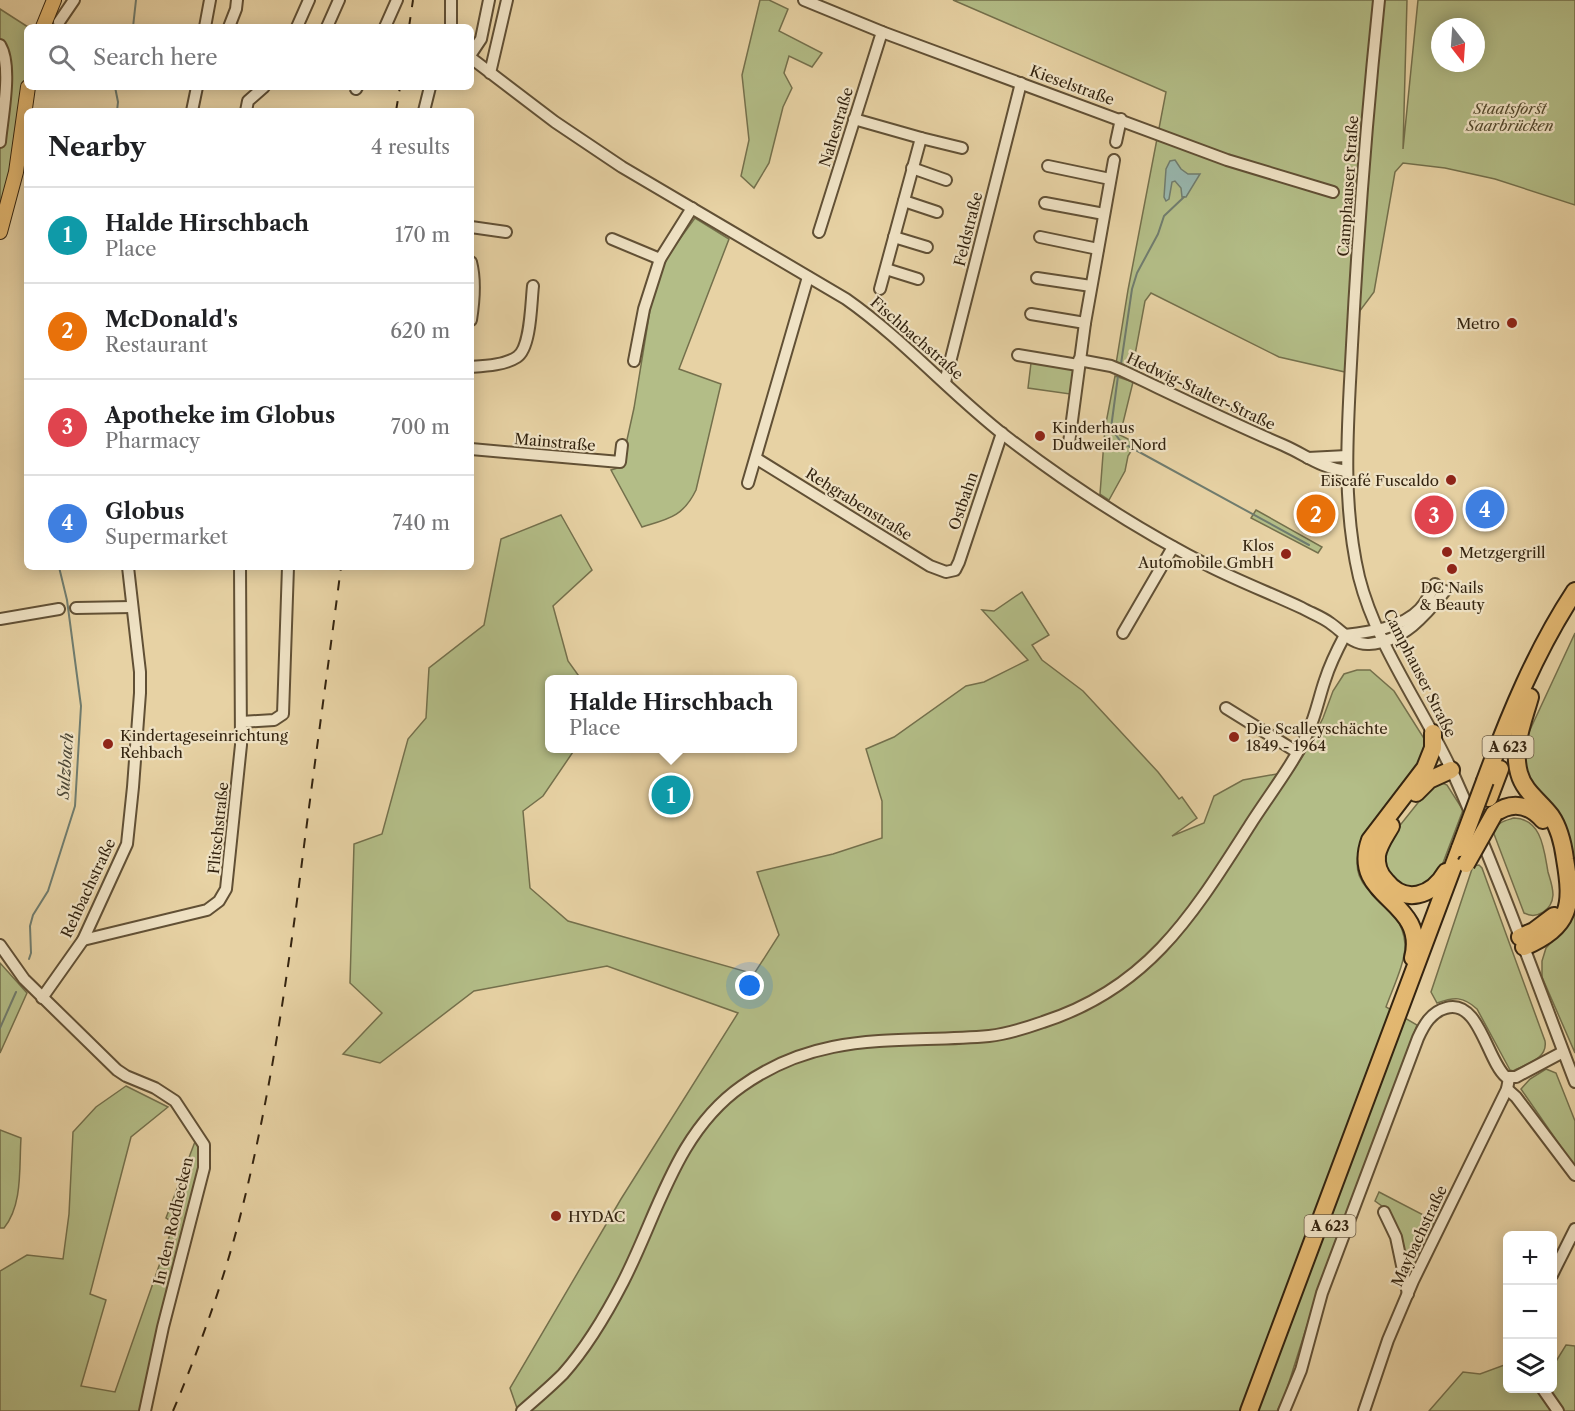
<!DOCTYPE html>
<meta charset="utf-8">
<style>
:root{--surface:#fff;--page:#f2f2f2;--text:#202124;--muted:#757577;--line:#e0e0e0;--accent:#0b8043}
body{margin:0;font-family:"Libre Caslon Text",serif;background:var(--page);color:var(--text)}
.controls{position:absolute;right:18px;bottom:18px;display:grid;overflow:hidden;border-radius:9px;box-shadow:0 3px 15px #0003}
.controls button{width:54px;height:54px;display:grid;place-items:center;padding:0;border:0;border-bottom:2px solid var(--line);background:var(--surface);color:var(--text);font:30px sans-serif}
.compass{position:absolute;left:1431px;top:18px;width:54px;height:54px;border-radius:50%;background:var(--surface);box-shadow:0 3px 15px #0003;rotate:163deg}
.you{position:absolute;left:750px;top:986px;width:21px;height:21px;margin:-15px;border:4px solid #fff;border-radius:50%;background:#1a73e8;box-shadow:0 0 0 9px #1a73e833}
.badge{display:grid;place-items:center;width:39px;height:39px;border-radius:50%;background:var(--accent);color:#fff;font-size:20px;font-weight:700}
.pin{position:absolute;translate:-50% -50%;border:3px solid #fff;box-shadow:0 2px 6px #0006}
.popup{position:absolute;left:545px;top:675px;width:252px;height:78px;box-sizing:border-box;display:grid;place-content:center;border-radius:9px;background:var(--surface);filter:drop-shadow(0 2px 4px #0005);font-size:20px;white-space:nowrap;color:var(--muted)}
.popup b{font-size:22px;color:var(--text)}
.popup::after{content:'';position:absolute;left:50%;top:100%;margin-left:-12px;border:12px solid transparent;border-top-color:var(--surface)}
.list{margin:0;padding:0;list-style:none}
h2{display:flex;justify-content:space-between;align-items:center;height:78px;margin:0;padding:0 24px;font-size:26px}
h2 small{font-size:20px;font-weight:400;color:var(--muted)}
.list li{display:grid;grid-template-columns:39px 1fr auto;gap:18px;align-items:center;box-sizing:border-box;height:96px;padding:0 24px;border-top:2px solid var(--line)}
.list b{display:block;font-size:22px;white-space:nowrap}
.list p{margin:0;font-size:20px;white-space:nowrap;color:var(--muted)}
.list em{font-size:20px;font-style:normal;color:var(--muted)}
.icon{flex:none;width:33px;height:33px;fill:none;stroke:currentColor;stroke-width:2;stroke-linecap:round;stroke-linejoin:round}
.map{position:relative;flex:none;width:1575px;height:1411px;overflow:hidden}
.search{position:absolute;background:var(--surface);box-shadow:0 3px 15px #0003;left:24px;top:24px;width:450px;height:66px;display:flex;align-items:center;gap:15px;box-sizing:border-box;padding:0 21px;border-radius:9px;color:var(--muted);font-size:22px}
.panel{position:absolute;background:var(--surface);box-shadow:0 3px 15px #0003;left:24px;top:108px;width:450px;height:462px;border-radius:9px}
.map>svg:first-child{display:block}
.green{fill:#b3bd87;stroke:#74704c;stroke-width:1.5;fill-rule:evenodd}
.water{fill:#98b6ad;stroke:#707c6e;stroke-width:1.5}
.lines{fill:none;stroke-linecap:round;stroke-linejoin:round}
.stream{stroke:#707c6e;stroke-width:2}
.minor-casing{stroke:#615035;stroke-width:14}
.major-casing{stroke:#342410;stroke-width:16}
.highway-casing{stroke:#342410;stroke-width:20}
.minor{stroke:#efe2c4;stroke-width:10}
.major{stroke:#e4b972;stroke-width:14}
.highway{stroke:#e4b972;stroke-width:16}
.rail{stroke:#342410;stroke-width:2;stroke-dasharray:10 10;stroke-linecap:butt}
.highway-bridge-casing{stroke:#342410;stroke-width:20;stroke-linecap:butt}
.highway-bridge{stroke:#e4b972;stroke-width:16}
.poi-dot{fill:#8f2418;stroke:#efe2c4;stroke-width:2}
.labels{text-anchor:middle;dominant-baseline:central;stroke-width:4.5;stroke-linejoin:round;paint-order:stroke}
.shield{fill:#efe2c4;stroke:#6c5d46;stroke-width:1.5}
.shield-label{font-size:14px;font-weight:bold;fill:#342410}
.street-label{font-size:15px;fill:#342410;stroke:#efe2c4}
.park-label{font-size:15px;font-style:italic;fill:#544a2e;stroke:#efe2c4}
.poi-label{font-size:15px;fill:#342410;stroke:#efe2c4;text-anchor:start}
.water-label{font-size:16px;font-style:italic;fill:#4d4837;stroke:#efe2c4}
</style>
<div class="map">
<svg width="1575" height="1411" viewBox="0 0 1575 1411">
<rect width="100%" height="100%" fill="#e7d2a4"/>
<filter id="stains"><feTurbulence type="fractalNoise" baseFrequency=".00333" numOctaves="4"/><feColorMatrix values="0 0 0 0 .2 0 0 0 0 .09 0 0 0 0 .02 0 0 0 .5 -.17"/></filter>
<radialGradient id="worn" r=".72"><stop offset=".6" stop-color="#630" stop-opacity="0"/><stop offset="1" stop-color="#630" stop-opacity=".3"/></radialGradient>
<!-- green -->
<g class="green">
<polygon points="760,0 769,0 788,9 779,31 822,53 812,67 789,56 784,73 792,88 783,107 769,163 754,188 741,176 749,140 742,75"/>
<path d="M 953,0 L 1407,0 L 1403,149 L 1418,0 L 1575,0 L 1575,205 L 1495,179 L 1445,168 L 1403,163 L 1395,172 L 1374,292 L 1350,324 L 1345,372 L 1279,357 L 1151,293 L 1145,301 L 1132,371 L 1116,364 L 1128,290 L 1166,92 ZM 1440,27 L 1476,27 L 1476,63 L 1440,63 Z"/>
<polygon points="0,9 28,27 27,70 6,190 0,208"/>
<path d="M 695,218 L 729,239 L 679,369 L 721,384 L 696,490 C 683,517 668,519 642,527 L 611,470 L 621,467 L 634,408 L 652,298 L 663,262 Z"/>
<polygon points="1031,363 1074,369 1070,394 1028,388"/>
<polygon points="1115,376 1133,382 1120,435 1136,443 1128,456 1125,471 1109,500 1100,494 1105,428"/>
<polygon points="1256,510 1322,547 1318,553 1251,518"/>
<path d="M 561,515 L 592,570 L 553,606 L 568,661 L 581,679 L 550,680 L 550,748 L 575,749 L 543,796 L 523,811 L 530,888 L 568,921 L 754,974 L 779,935 L 757,872 L 833,854 L 882,838 L 882,801 L 866,749 L 894,737 L 966,686 L 984,682 L 1028,660 L 982,610 L 994,611 L 1022,592 L 1049,635 L 1032,645 L 1042,660 L 1083,691 L 1158,772 L 1179,799 L 1182,797 L 1197,818 L 1172,836 L 1204,823 L 1214,796 L 1243,780 L 1293,771 L 1308,748 L 1323,718 L 1333,691 L 1344,674 L 1357,670 L 1370,670 L 1394,691 L 1425,740 L 1426,756 L 1364,835 C 1336,899 1401,892 1405,944 C 1406,961 1392,990 1386,1007 L 1417,1025 L 1317,1294 L 1285,1395 L 1277,1411 L 518,1411 L 510,1388 L 621,1199 L 738,1013 L 607,966 L 474,991 L 380,1063 L 343,1054 L 382,1013 L 350,983 L 354,844 L 382,834 L 408,739 L 426,718 L 429,668 L 484,625 L 501,539 Z"/>
<polygon points="1575,633 1575,894 1573,866 1523,768 1522,747"/>
<polygon points="1440,782 1447,785 1463,810 1438,876 1420,889 1398,885 1382,867 1389,839 1433,784"/>
<path d="M 1514,818 C 1542,819 1544,850 1548,872 C 1550,879 1553,887 1553,895 C 1552,910 1537,920 1524,913 L 1494,834 C 1496,822 1504,821 1514,818 Z"/>
<path d="M 1479,865 L 1482,868 L 1545,1041 C 1548,1059 1526,1064 1513,1071 L 1510,1070 L 1477,1009 C 1463,996 1454,997 1437,1003 L 1431,992 L 1473,866 Z"/>
<polygon points="1575,905 1575,1053 1542,977 1542,961 1546,948 1556,937"/>
<polygon points="0,963 27,993 0,1053"/>
<polygon points="1546,1069 1556,1073 1575,1121 1575,1167 1521,1089 1530,1079"/>
<polygon points="126,1086 168,1107 131,1137 90,1294 106,1300 81,1386 115,1392 174,1223 166,1218 196,1139 200,1147 200,1169 142,1411 0,1411 0,1271 27,1255 63,1259 69,1214 73,1132 96,1107"/>
<path d="M 0,1130 L 21,1138 C 19,1167 23,1205 4,1228 L 0,1228 Z"/>
<polygon points="1379,1192 1435,1221 1413,1274 1408,1271 1386,1209 1375,1201"/>
<polygon points="1566,1345 1575,1346 1575,1411 1429,1411 1463,1372 1480,1374 1507,1364 1508,1388 1552,1388 1553,1362 1555,1363"/>
</g>
<!-- water -->
<polygon class="water" points="1175,160 1181,169 1188,174 1200,174 1186,197 1182,197 1181,188 1175,181 1172,182 1169,199 1166,201 1164,197 1166,169 1170,161"/>
<g class="lines">
<!-- stream -->
<g class="stream">
<polyline points="133,27 136,0"/>
<polyline points="115,87 118,102 117,111"/>
<polyline points="1121,364 1132,289 1137,273 1158,234 1164,216 1184,197"/>
<polyline points="1118,376 1111,428 1121,442 1309,545"/>
<polyline points="29,959 31,953 30,926 33,915 48,891 75,806 81,706 67,600 59,567"/>
<polyline points="0,1028 16,992"/>
</g>
<defs>
<g id="minor">
<polyline points="451,0 451,27"/>
<polyline points="804,0 882,32 1227,160 1333,192"/>
<path d="M 1379,0 C 1367,115 1358,230 1352,345 C 1348,423 1341,500 1359,577 C 1376,645 1423,708 1452,771 C 1498,873 1535,978 1575,1082"/>
<polyline points="59,22 74,0"/>
<polyline points="205,27 210,0"/>
<polyline points="229,27 236,9 237,0"/>
<polyline points="297,27 309,0"/>
<polyline points="327,27 339,0"/>
<polyline points="385,27 397,0"/>
<path d="M 0,45 C 13,66 2,118 0,142"/>
<polyline points="471,54 481,39 489,0"/>
<path d="M 471,58 L 555,122 L 622,167 L 846,299 C 903,339 949,392 1004,435 C 1069,485 1138,530 1211,567 C 1241,582 1272,594 1302,608 C 1311,613 1322,617 1330,623 C 1342,631 1352,645 1369,644 C 1403,642 1426,615 1445,591"/>
<polyline points="490,73 507,0"/>
<polyline points="356,89 357,87"/>
<polyline points="192,111 197,87"/>
<polyline points="246,111 248,101 264,87"/>
<polyline points="424,111 430,87"/>
<polyline points="854,119 921,138 880,289"/>
<polyline points="921,138 962,148"/>
<polyline points="1116,142 1121,119"/>
<polyline points="1048,166 1110,179"/>
<polyline points="912,168 946,180"/>
<polyline points="904,201 937,212"/>
<polyline points="1045,203 1104,214"/>
<polyline points="471,227 506,232"/>
<polyline points="819,232 882,32"/>
<polyline points="894,237 927,247"/>
<polyline points="1040,237 1098,249"/>
<polyline points="612,239 660,259"/>
<path d="M 471,262 C 476,281 474,301 471,320"/>
<polyline points="886,269 918,279"/>
<polyline points="1037,278 1091,286"/>
<polyline points="1031,314 1085,323"/>
<polyline points="1018,355 1078,365"/>
<path d="M 1079,360 L 1111,366 L 1123,371 C 1176,396 1229,422 1283,445 C 1308,456 1318,467 1347,471"/>
<polyline points="634,361 644,309 660,259 692,208"/>
<path d="M 471,367 C 485,366 505,365 517,357 C 531,348 531,303 533,286"/>
<polyline points="945,382 1021,83"/>
<polyline points="1069,443 1085,323 1114,160"/>
<polyline points="471,449 620,462 622,445"/>
<polyline points="1308,458 1347,456"/>
<polyline points="757,459 930,566 946,572 955,570 959,562 1002,433"/>
<polyline points="748,483 808,277"/>
<polyline points="76,608 132,607"/>
<polyline points="0,619 59,609"/>
<polyline points="1123,633 1173,547"/>
<path d="M 1345,635 C 1370,632 1402,628 1420,609 C 1426,602 1431,593 1435,584"/>
<polyline points="1226,708 1297,752"/>
<polyline points="241,722 274,720 283,714 288,567"/>
<polyline points="83,940 207,910 219,901 226,889 241,745 240,567"/>
<polyline points="0,945 24,979 117,1070 126,1076 155,1088 175,1101 204,1145 204,1168 163,1327 145,1411"/>
<polyline points="42,998 83,940 127,844 133,787 140,693 140,672 128,567"/>
<polyline points="1507,1089 1516,1097 1575,1175"/>
<polyline points="1384,1212 1396,1237 1408,1294"/>
<polyline points="1552,1275 1575,1229"/>
<polyline points="1542,1388 1558,1411"/>
<path d="M 522,1411 C 536,1399 550,1387 563,1374 C 587,1347 607,1313 623,1282 C 658,1214 676,1132 742,1086 C 822,1029 899,1044 989,1036 C 1007,1034 1026,1028 1043,1022 C 1149,988 1193,914 1250,825 C 1269,795 1293,765 1308,732 C 1316,715 1319,697 1325,680 C 1330,664 1337,650 1345,635"/>
<path d="M 1284,1411 L 1301,1370 L 1322,1293 L 1418,1038 C 1424,1025 1431,1012 1446,1008 C 1479,998 1487,1061 1506,1077 L 1516,1077 L 1563,1052"/>
<polyline points="1364,1411 1388,1340 1413,1281 1507,1089 1509,1078"/>
</g>
<g id="major">
<polyline points="43,27 54,0"/>
<polyline points="0,232 16,172 28,87"/>
</g>
<g id="highway">
<path d="M 1485,781 C 1509,716 1536,650 1575,591"/>
<polyline points="1416,793 1429,780 1451,770"/>
<polyline points="1489,798 1500,769"/>
<path d="M 1494,814 C 1511,801 1529,804 1543,820"/>
<path d="M 1391,826 C 1386,835 1379,844 1377,855 C 1376,865 1379,874 1386,881 C 1405,905 1432,896 1446,872"/>
<polyline points="1520,937 1534,931 1554,916"/>
<path d="M 1524,947 C 1571,926 1573,906 1565,859 C 1563,844 1560,829 1551,816 C 1540,801 1524,792 1519,773 C 1512,747 1523,722 1530,697"/>
<path d="M 1413,958 C 1428,899 1349,899 1370,840 L 1425,768 L 1433,748 L 1433,733"/>
<polyline points="1249,1411 1460,848"/>
</g>
</defs>
<!-- minor casing -->
<use href="#minor" class="minor-casing"/>
<!-- major casing -->
<use href="#major" class="major-casing"/>
<!-- highway casing -->
<use href="#highway" class="highway-casing"/>
<!-- minor -->
<use href="#minor" class="minor"/>
<!-- major -->
<use href="#major" class="major"/>
<!-- highway -->
<use href="#highway" class="highway"/>
<!-- rail -->
<g class="rail">
<polyline points="409,27 413,0"/>
<polyline points="396,111 400,87"/>
<path d="M 173,1411 C 201,1344 226,1275 243,1205 C 272,1087 289,966 304,846 C 316,753 329,660 341,567"/>
</g>
<defs>
<g id="highway-bridge">
<polyline points="1460,848 1485,781"/>
<polyline points="1466,864 1494,814"/>
</g>
</defs>
<!-- highway-bridge casing -->
<use href="#highway-bridge" class="highway-bridge-casing"/>
<!-- highway-bridge -->
<use href="#highway-bridge" class="highway-bridge"/>
</g>
<!-- markers -->
<g class="poi-dot">
<circle cx="1512" cy="323" r="6"/>
<circle cx="1040" cy="436" r="6"/>
<circle cx="1451" cy="480" r="6"/>
<circle cx="1447" cy="552" r="6"/>
<circle cx="1286" cy="554" r="6"/>
<circle cx="1452" cy="569" r="6"/>
<circle cx="1234" cy="737" r="6"/>
<circle cx="108" cy="744" r="6"/>
<circle cx="556" cy="1216" r="6"/>
</g>
<g class="labels">
<!-- shield labels -->
<g class="shield">
<rect x="1482.5" y="736" width="51" height="22" rx="4.5"/>
<rect x="1304.5" y="1215" width="51" height="22" rx="4.5"/>
</g>
<g class="shield-label">
<text x="1508" y="747">A 623</text>
<text x="1330" y="1226">A 623</text>
</g>
<!-- street labels -->
<g class="street-label">
<text transform="translate(1072 85) rotate(20)">Kieselstraße</text>
<text transform="translate(836 127) rotate(-73)">Nahestraße</text>
<text transform="translate(1348 186) rotate(-86)">Camphauser Straße</text>
<text transform="translate(968 229) rotate(-76)">Feldstraße</text>
<text transform="translate(917 338) rotate(41)">Fischbachstraße</text>
<text transform="translate(1201 391) rotate(25)">Hedwig-Stalter-Straße</text>
<text transform="translate(555 442) rotate(5)">Mainstraße</text>
<text transform="translate(963 501) rotate(-71)">Ostbahn</text>
<text transform="translate(859 504) rotate(32)">Rehgrabenstraße</text>
<text transform="translate(1420 673) rotate(63)">Camphauser Straße</text>
<text transform="translate(218 828) rotate(-84)">Flitschstraße</text>
<text transform="translate(88 888) rotate(-65)">Rehbachstraße</text>
<text transform="translate(173 1221) rotate(-77)">In den Rodhecken</text>
<text transform="translate(1419 1236) rotate(-65)">Maybachstraße</text>
</g>
<!-- park labels -->
<g class="park-label">
<text x="1510" y="108">Staatsforst<tspan x="1510" dy="17">Saarbrücken</tspan></text>
</g>
<!-- poi labels -->
<g class="poi-label">
<text x="1500" y="323" text-anchor="end">Metro</text>
<text x="1052" y="427">Kinderhaus<tspan x="1052" dy="17">Dudweiler Nord</tspan></text>
<text x="1439" y="480" text-anchor="end">Eiscafé Fuscaldo</text>
<text x="1274" y="545" text-anchor="end">Klos<tspan x="1274" dy="17">Automobile GmbH</tspan></text>
<text x="1459" y="552">Metzgergrill</text>
<text x="1452" y="587" text-anchor="middle">DC Nails<tspan x="1452" dy="17">&amp; Beauty</tspan></text>
<text x="1246" y="728">Die Scalleyschächte<tspan x="1246" dy="17">1849 - 1964</tspan></text>
<text x="120" y="735">Kindertageseinrichtung<tspan x="120" dy="17">Rehbach</tspan></text>
<text x="568" y="1216">HYDAC</text>
</g>
<!-- water labels -->
<g class="water-label">
<text transform="translate(65 766) rotate(-86)">Sulzbach</text>
</g>
</g>
<rect width="100%" height="100%" filter="url(#stains)"/>
<rect width="100%" height="100%" fill="url(#worn)"/>
</svg>
<div class="controls">
<button>+</button>
<button>−</button>
<button><svg class="icon" aria-label="layers" viewBox="0 0 24 24"><path d="M12 4l9 5-9 5-9-5zM3 14l9 5 9-5"/></svg></button>
</div>
<svg class="compass" viewBox="-18 -18 36 36"><path d="M0-13l5 13h-10z" fill="#e53935"/><path d="M0 13l5-13h-10z" fill="#757577"/></svg>
<div class="you"></div>
<div class="pin badge" style="left:671px;top:795px;background:#0f9aa8">1</div>
<div class="popup"><b>Halde Hirschbach</b>Place</div>
<div class="pin badge" style="left:1316px;top:514px;background:#e8710a">2</div>
<div class="pin badge" style="left:1434px;top:515px;background:#e0444e">3</div>
<div class="pin badge" style="left:1485px;top:509px;background:#3f7fe0">4</div>
<div class="search"><svg class="icon" aria-label="search" viewBox="0 0 24 24"><circle cx="10" cy="10" r="6"/><path d="M15 15l6 6"/></svg>Search here</div>
<section class="panel">
<h2>Nearby<small>4 results</small></h2>
<ul class="list">
<li><span class="badge" style="background:#0f9aa8">1</span><div><b>Halde Hirschbach</b><p>Place</p></div><em>170 m</em></li>
<li><span class="badge" style="background:#e8710a">2</span><div><b>McDonald's</b><p>Restaurant</p></div><em>620 m</em></li>
<li><span class="badge" style="background:#e0444e">3</span><div><b>Apotheke im Globus</b><p>Pharmacy</p></div><em>700 m</em></li>
<li><span class="badge" style="background:#3f7fe0">4</span><div><b>Globus</b><p>Supermarket</p></div><em>740 m</em></li>
</ul>
</section>
</div>
